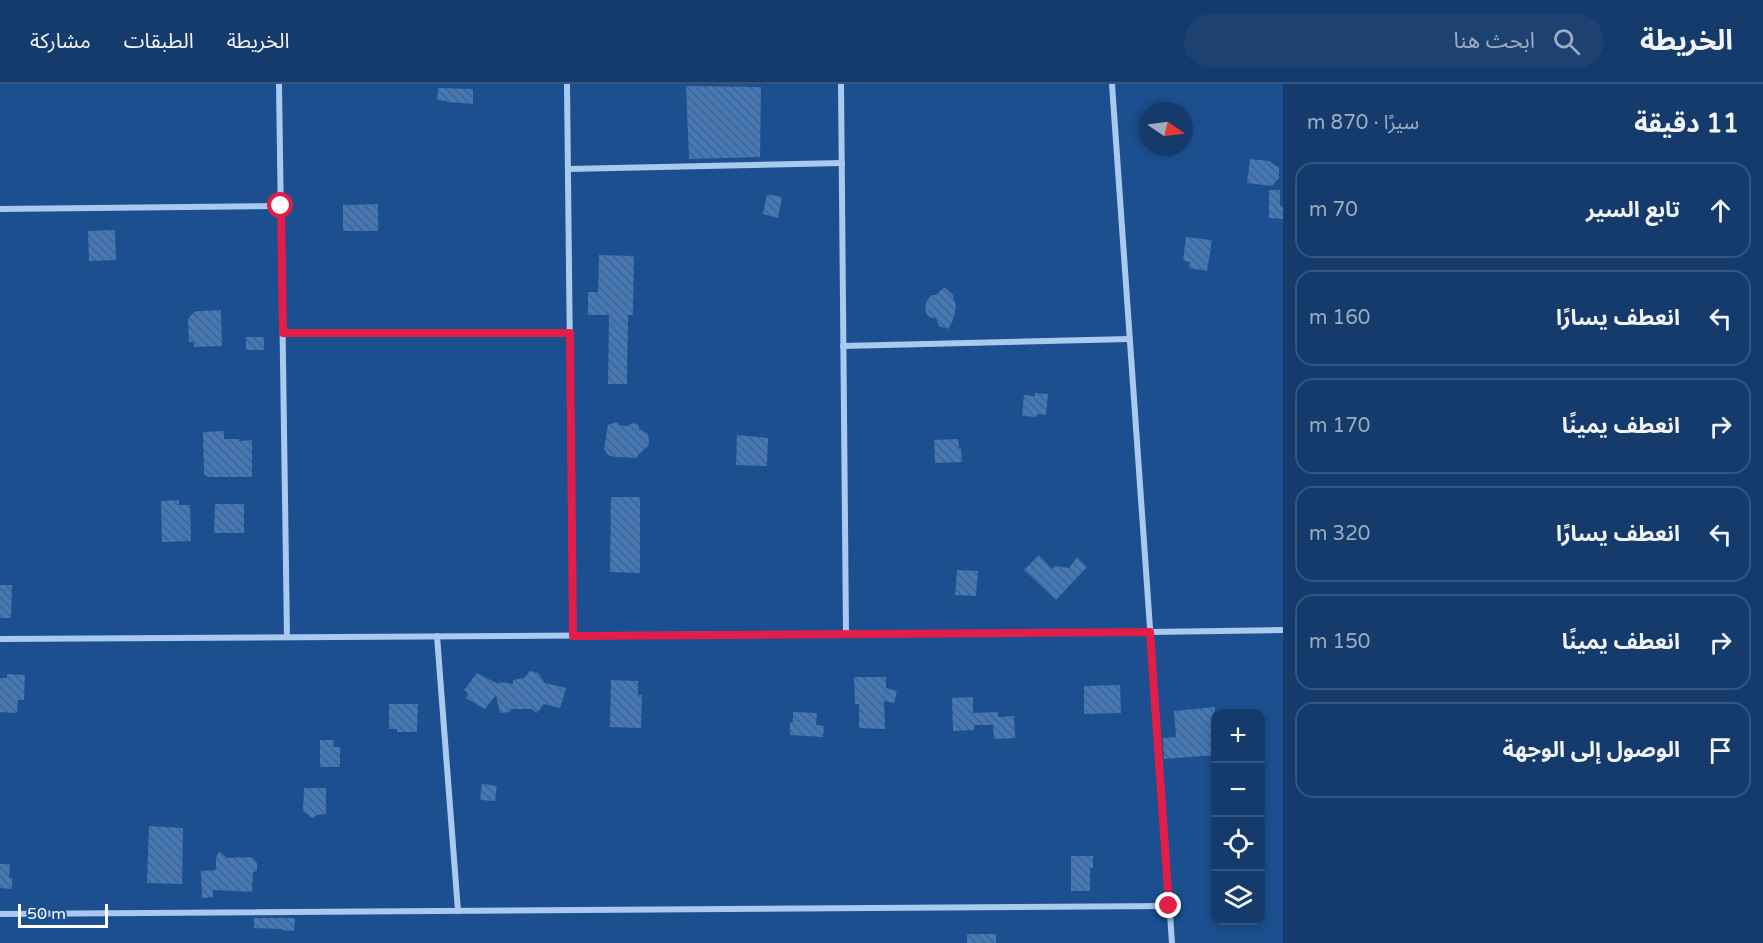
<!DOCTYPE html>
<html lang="ar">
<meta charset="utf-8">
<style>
:root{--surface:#143b6b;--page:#1d4271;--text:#f1f3f6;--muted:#9dadc1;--line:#33557e}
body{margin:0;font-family:"Varela Round","Noto Sans Arabic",sans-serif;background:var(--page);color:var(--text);direction:rtl}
.controls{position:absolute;right:18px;bottom:18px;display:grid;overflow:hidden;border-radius:12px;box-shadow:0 3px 9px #0003}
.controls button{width:54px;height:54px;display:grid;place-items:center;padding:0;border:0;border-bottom:2px solid var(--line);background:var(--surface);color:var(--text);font:30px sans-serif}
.compass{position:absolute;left:1139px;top:18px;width:54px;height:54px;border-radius:50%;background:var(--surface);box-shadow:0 3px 9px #0003;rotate:103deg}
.scale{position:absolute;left:18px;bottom:15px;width:90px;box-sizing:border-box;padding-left:6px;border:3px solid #fff;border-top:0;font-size:16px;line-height:21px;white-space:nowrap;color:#fff;-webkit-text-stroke:4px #1b4f8f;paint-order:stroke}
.stop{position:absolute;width:18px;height:18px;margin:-14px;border:4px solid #e11d48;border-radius:50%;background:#fff}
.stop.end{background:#e11d48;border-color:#fff;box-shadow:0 2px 6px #0008}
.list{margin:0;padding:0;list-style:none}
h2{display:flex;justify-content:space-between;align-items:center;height:78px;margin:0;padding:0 24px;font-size:26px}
h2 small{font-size:20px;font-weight:400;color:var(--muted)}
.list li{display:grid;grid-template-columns:39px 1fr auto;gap:18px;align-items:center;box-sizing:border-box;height:96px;margin:0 12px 12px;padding:0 12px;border:2px solid var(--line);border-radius:18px}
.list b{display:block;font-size:22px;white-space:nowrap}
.list em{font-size:20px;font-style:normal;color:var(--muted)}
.icon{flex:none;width:33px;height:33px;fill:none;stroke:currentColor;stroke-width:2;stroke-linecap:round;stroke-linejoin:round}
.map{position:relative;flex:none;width:1283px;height:859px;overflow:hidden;direction:ltr}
header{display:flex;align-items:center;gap:36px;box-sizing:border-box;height:84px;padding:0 30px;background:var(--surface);border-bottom:2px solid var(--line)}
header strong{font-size:28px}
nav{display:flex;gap:33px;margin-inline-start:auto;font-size:21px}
.search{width:420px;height:54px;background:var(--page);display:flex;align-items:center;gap:15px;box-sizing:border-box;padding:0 21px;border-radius:33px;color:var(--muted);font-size:22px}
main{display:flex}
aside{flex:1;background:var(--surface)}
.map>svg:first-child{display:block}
.building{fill:url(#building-back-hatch)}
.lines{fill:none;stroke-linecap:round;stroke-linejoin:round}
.minor{stroke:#a9c9ee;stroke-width:6}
.route{stroke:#e11d48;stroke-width:8}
</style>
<header>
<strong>الخريطة</strong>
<div class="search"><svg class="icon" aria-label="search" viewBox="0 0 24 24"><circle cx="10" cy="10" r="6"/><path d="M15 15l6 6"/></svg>ابحث هنا</div>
<nav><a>الخريطة</a><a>الطبقات</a><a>مشاركة</a></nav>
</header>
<main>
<aside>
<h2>11 دقيقة<small>سيرًا · 870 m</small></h2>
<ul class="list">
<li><svg class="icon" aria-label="ahead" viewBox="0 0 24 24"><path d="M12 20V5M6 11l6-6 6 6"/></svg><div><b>تابع السير</b></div><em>70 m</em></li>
<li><svg class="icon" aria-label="left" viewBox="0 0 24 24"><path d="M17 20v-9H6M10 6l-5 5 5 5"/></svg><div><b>انعطف يسارًا</b></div><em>160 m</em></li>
<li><svg class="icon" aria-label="right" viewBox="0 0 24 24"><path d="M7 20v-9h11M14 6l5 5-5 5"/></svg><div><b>انعطف يمينًا</b></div><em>170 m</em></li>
<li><svg class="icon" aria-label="left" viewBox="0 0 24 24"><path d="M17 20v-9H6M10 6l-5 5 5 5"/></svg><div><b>انعطف يسارًا</b></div><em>320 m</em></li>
<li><svg class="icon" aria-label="right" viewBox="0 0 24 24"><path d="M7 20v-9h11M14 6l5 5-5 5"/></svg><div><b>انعطف يمينًا</b></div><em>150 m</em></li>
<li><svg class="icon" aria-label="arrive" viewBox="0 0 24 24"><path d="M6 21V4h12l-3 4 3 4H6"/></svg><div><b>الوصول إلى الوجهة</b></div></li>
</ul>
</aside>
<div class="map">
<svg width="1283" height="859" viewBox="0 0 1283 859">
<defs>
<pattern id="building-back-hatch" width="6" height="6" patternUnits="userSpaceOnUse" patternTransform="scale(1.5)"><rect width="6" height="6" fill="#4478b7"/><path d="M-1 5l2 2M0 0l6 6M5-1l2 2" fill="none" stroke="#486282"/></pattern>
</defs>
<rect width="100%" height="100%" fill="#1b4f8f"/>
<!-- building -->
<g class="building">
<polygon points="686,2 761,3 760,73 689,75"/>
<polygon points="438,4 473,5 473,20 447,18 447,17 437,16"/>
<polygon points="1250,75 1269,77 1279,84 1279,94 1272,102 1247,99"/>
<polygon points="1269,106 1280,106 1280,121 1283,124 1283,135 1269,134"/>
<polygon points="767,110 782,113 778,134 763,130"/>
<polygon points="378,120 378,147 343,147 343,121"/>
<polygon points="115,146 116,176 89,177 88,147"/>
<polygon points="1186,153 1212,156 1207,187 1189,184 1190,178 1183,177"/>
<polygon points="599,171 634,172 633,231 628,231 627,300 608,300 609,231 588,231 588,208 598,208"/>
<polygon points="944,203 953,211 956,223 953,236 948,245 939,242 936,234 932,234 927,231 925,224 927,216 932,211 936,211"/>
<polygon points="221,226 222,262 194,263 194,258 189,258 188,235 194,228 198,227"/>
<rect x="246" y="253" width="18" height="13"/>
<polygon points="1035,309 1048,310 1046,331 1037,330 1037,333 1022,332 1024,311 1035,312"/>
<polygon points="617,338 619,341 628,342 632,339 639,341 639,345 648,350 649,357 648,362 638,371 637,374 615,373 608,371 604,365 608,341"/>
<polygon points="224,347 224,355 240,355 239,357 252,356 252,393 208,393 204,390 203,348"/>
<polygon points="737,351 768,354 767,382 736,381"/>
<polygon points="958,355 959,364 961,364 962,378 935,379 934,356"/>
<polygon points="611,413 640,413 640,489 610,488"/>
<polygon points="179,416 179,421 190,421 191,457 162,458 161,417"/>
<polygon points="215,420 244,420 244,449 214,449"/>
<polygon points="1039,471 1052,485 1056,482 1069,484 1077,473 1087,483 1056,516 1024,486"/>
<polygon points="957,486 978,487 976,512 955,511"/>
<polygon points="0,501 12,501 11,534 0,534"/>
<polygon points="530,587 538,589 545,599 566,604 560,624 544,620 537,629 531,625 511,625 510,628 500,629 496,611 485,625 466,614 468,609 464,606 477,589 498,600 500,598 513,600 513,596 524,594"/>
<polygon points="7,590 25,591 24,616 18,616 17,629 0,628 0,594 7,594"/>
<polygon points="854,593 886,593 886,604 897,607 894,619 884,617 885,645 859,644 859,620 855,620"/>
<polygon points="611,596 638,597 638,611 642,611 641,644 610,643"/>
<polygon points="1120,601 1121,629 1084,630 1084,602"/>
<polygon points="973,613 973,629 998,628 998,633 1014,632 1015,654 994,655 993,641 974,641 974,646 953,647 952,614"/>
<polygon points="389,620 418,620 417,648 397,648 397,645 389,645"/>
<polygon points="1215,623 1215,671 1164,675 1163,654 1176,653 1174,627"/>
<polygon points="793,628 817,629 816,641 824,642 823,653 790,651 790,638 793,638"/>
<polygon points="320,656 334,656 333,663 340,663 340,683 320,683"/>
<polygon points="482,700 497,702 495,717 480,716"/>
<polygon points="304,704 326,704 326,730 317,731 312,734 303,727"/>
<polygon points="149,742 183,744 182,800 147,799"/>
<polygon points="219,767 227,774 252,773 257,779 257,787 253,788 252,808 213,806 213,813 202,814 201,787 216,786 216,774"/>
<polygon points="1071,772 1093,772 1093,784 1090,784 1090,807 1071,807"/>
<polygon points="0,780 10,780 9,794 12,794 12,805 0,804"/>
<polygon points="254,834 295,834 294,847 282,846 282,845 254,844"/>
<rect x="967" y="850" width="29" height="9"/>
</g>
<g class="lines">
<!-- minor -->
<g class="minor">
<polyline points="279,0 287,553"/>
<polyline points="567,0 573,552"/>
<polyline points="841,0 846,550"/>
<polyline points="1112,0 1172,859"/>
<polyline points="568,85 842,79"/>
<polyline points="0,125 281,122"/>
<polyline points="283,249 570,249"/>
<polyline points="843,262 1129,255"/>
<polyline points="437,552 458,827"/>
<polyline points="0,555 1150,548 1283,546"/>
<polyline points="0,830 1169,822"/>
</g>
</g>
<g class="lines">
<!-- route -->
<polyline class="route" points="281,122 283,249 570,249 573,552 1150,548 1169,822"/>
</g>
</svg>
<div class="controls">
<button>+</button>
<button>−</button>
<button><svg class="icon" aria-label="locate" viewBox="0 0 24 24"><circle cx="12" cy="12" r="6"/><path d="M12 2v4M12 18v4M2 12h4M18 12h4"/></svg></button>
<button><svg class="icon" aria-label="layers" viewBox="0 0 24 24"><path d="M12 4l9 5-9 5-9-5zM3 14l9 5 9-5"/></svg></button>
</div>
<svg class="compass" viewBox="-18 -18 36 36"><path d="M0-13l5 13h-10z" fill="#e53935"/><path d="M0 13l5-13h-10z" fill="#9dadc1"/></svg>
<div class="scale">50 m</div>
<div class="stop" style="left:281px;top:122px"></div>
<div class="stop end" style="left:1169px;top:822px"></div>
</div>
</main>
